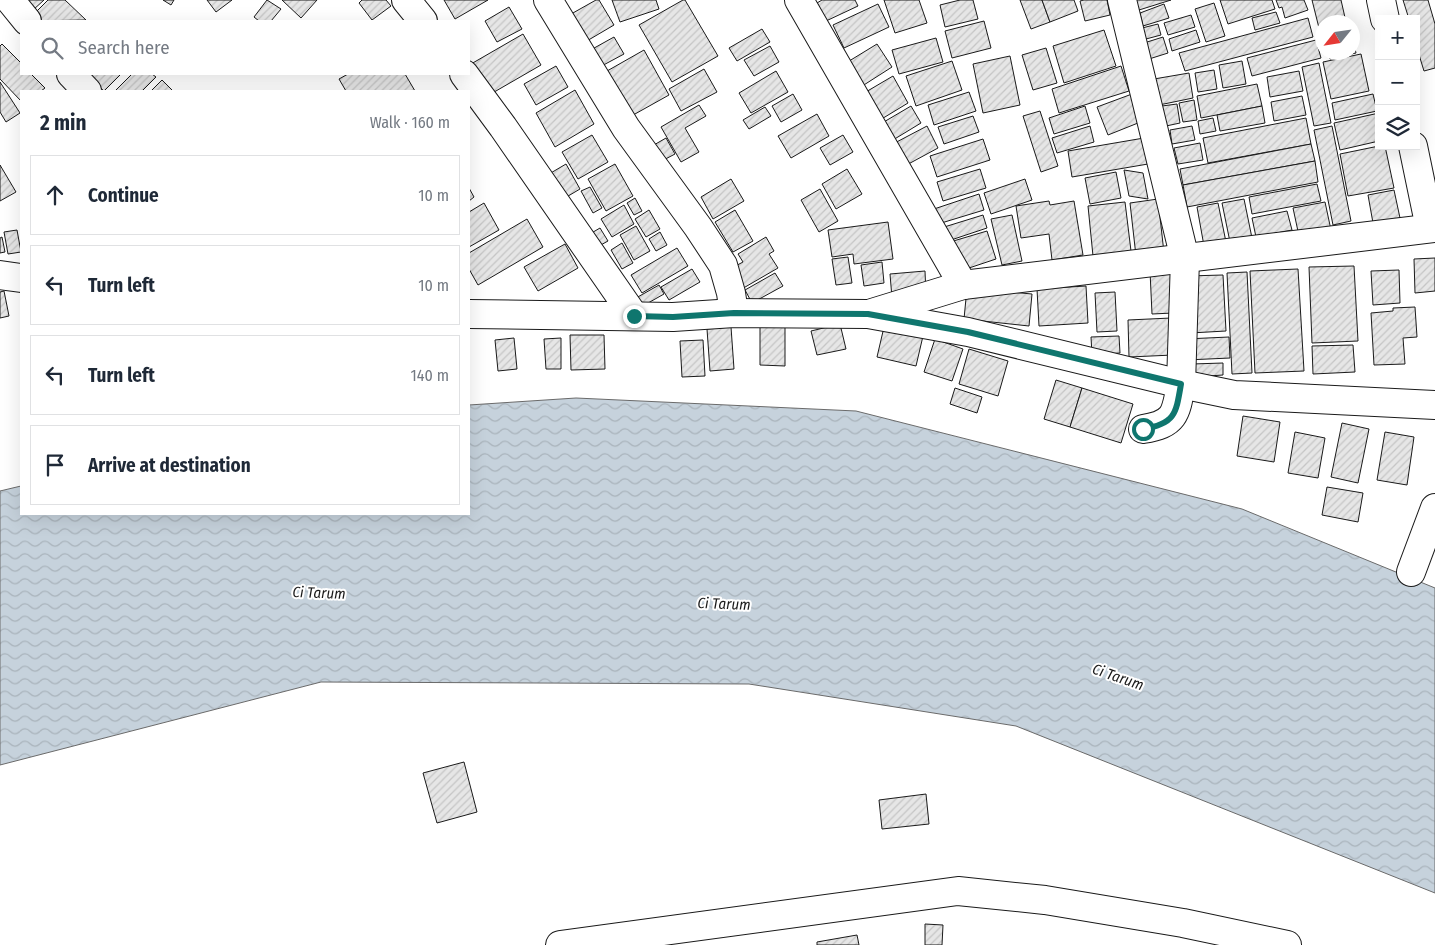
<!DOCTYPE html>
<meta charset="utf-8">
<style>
:root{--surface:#fff;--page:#f6f6f7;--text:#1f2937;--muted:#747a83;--line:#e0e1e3}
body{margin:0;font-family:"Fira Sans Condensed",sans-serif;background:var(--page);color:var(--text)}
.controls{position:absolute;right:15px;top:15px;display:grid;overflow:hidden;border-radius:0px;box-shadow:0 5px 20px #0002}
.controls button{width:45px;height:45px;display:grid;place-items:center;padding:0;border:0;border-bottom:1px solid var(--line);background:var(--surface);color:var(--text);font:25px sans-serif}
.compass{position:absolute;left:1315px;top:15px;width:45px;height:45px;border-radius:50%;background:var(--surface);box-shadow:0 5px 20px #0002;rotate:240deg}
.stop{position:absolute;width:15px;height:15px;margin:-11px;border:4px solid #0f766e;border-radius:50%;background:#fff}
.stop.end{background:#0f766e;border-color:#fff;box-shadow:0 1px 5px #0008}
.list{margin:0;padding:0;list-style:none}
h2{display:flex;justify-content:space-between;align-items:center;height:65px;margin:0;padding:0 20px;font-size:21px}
h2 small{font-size:16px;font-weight:400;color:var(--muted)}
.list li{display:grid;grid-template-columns:32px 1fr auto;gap:15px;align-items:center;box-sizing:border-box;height:80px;margin:0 10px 10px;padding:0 10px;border:1px solid var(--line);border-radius:0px}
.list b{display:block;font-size:19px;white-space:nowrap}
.list em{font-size:16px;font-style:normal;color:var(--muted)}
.icon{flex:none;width:28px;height:28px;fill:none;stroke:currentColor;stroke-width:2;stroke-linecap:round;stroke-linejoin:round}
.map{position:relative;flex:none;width:1435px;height:945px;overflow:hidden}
.search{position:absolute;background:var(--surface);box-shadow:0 5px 20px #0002;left:20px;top:20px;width:450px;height:55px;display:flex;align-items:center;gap:12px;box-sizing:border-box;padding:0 18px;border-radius:0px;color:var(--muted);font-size:19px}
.panel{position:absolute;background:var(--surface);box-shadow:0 5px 20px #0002;left:20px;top:90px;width:450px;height:425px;border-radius:0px}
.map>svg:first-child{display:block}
.water{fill:url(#water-waves);stroke:#6a6a6a}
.building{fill:url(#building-hatch);stroke:#1a1a1a}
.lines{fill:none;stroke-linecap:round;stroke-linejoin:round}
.minor-casing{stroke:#1a1a1a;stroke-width:30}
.minor{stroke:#fff;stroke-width:28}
.route{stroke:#0f766e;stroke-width:6}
.labels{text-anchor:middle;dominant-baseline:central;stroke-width:4;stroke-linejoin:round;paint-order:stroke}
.water-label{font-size:15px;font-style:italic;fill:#1a1a1a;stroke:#fff}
</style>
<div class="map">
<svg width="1435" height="945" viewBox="0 0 1435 945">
<defs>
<pattern id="water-waves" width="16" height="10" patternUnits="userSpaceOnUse" patternTransform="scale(1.25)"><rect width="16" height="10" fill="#c6d2dc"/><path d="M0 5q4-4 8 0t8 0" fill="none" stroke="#aab4bc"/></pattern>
<pattern id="building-hatch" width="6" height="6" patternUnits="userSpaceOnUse" patternTransform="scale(1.25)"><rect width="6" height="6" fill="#e6e6e6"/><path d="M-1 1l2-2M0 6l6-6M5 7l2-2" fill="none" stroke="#c5c5c5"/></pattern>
</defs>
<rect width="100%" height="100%" fill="#fff"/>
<!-- water -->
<polygon class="water" points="576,398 856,411 1242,509 1435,588 1435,893 1016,726 749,684 321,682 0,765 0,491 21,486 21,514 469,514 469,405"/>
<!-- building -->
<g class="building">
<polygon points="23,0 44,0 33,10"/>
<polygon points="48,0 65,0 86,20 29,21 28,20"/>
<polygon points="163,0 174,0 171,5"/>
<polygon points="207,0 232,0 216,12"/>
<polygon points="267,0 281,9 271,21 259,21 254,17"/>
<polygon points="282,0 317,0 301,18"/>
<polygon points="362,0 386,0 391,6 372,20 359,3"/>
<polygon points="444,0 488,0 455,19"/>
<polygon points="596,0 599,0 614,25 580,45 564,18"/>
<polygon points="612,0 656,0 659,9 620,22"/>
<polygon points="683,0 685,0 718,56 672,82 639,25"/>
<polygon points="822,0 855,0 858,6 826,21 817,3"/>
<polygon points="884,0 919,0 927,23 895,33"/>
<polygon points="960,0 973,0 978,19 945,27 940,5"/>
<polygon points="1020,0 1042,0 1050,22 1031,29"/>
<polygon points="1042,0 1074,0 1078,11 1050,22"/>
<polygon points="1084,0 1107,0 1110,15 1085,21 1080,1"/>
<polygon points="1135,0 1171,0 1139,10"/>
<polygon points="1220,0 1272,0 1275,9 1228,24"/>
<polygon points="1276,0 1304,0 1308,10 1285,18 1282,7 1279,8"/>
<polygon points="1312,0 1341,0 1346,22 1322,22 1322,27 1319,28"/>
<polygon points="1403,0 1428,0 1435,24 1435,68 1424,71 1416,45 1416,19 1409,19"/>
<polygon points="1214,3 1225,36 1206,42 1195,9"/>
<polygon points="878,4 889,27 844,48 833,25"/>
<polygon points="1164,4 1169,18 1143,26 1140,13"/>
<polygon points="509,7 522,29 497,42 485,21"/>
<polygon points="1276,12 1280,23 1255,30 1252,18"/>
<polygon points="1191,15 1195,27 1168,35 1164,23"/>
<polygon points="1308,18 1313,37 1185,71 1179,53"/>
<polygon points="984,21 991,48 952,58 945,31"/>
<polygon points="1158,24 1161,35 1146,39 1142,28"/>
<polygon points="762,29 770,42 737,61 729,48"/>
<polygon points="1104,30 1116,66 1064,83 1053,46"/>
<polygon points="1196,30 1200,42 1172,51 1169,39"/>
<polygon points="523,34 541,65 489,95 471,64"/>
<polygon points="1352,36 1356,53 1330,59 1328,52 1352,52"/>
<polygon points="614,37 624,54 596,69 587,52"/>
<polygon points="1163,37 1168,53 1149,59 1144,43"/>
<polygon points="936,38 943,62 899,74 892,50"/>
<polygon points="1316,40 1321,58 1252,76 1247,58"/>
<polygon points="2,44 21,63 21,74 31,74 45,88 41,91 21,91 21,101 0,79 0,46"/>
<polygon points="877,44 892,67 856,90 841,66"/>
<polygon points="770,46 779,62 754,76 744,60"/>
<polygon points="1046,48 1057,83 1033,90 1022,55"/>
<polygon points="644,50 669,95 626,119 600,75"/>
<polygon points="1361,54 1369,91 1331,99 1323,62"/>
<polygon points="1010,56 1020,105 983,113 973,64"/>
<polygon points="952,61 962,90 916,106 906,76"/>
<polygon points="1242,61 1246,84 1223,88 1219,65"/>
<polygon points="1319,63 1331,123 1314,126 1302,67"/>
<polygon points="556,66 568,87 536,105 524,84"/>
<polygon points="1121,66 1129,91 1059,113 1052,89"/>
<polygon points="704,69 717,92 681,111 669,89"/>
<polygon points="1214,70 1217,89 1198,92 1195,73"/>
<polygon points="776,71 788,92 751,113 739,93"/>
<polygon points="1299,71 1303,91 1270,97 1267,77"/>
<polygon points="1189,73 1193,98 1159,105 1154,79"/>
<polygon points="85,74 121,74 104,91"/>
<polygon points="132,74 152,74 156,77 142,91 115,91"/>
<polygon points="348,74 405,74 415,91 346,91 339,79"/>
<polygon points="893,76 908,103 875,123 859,96"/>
<polygon points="162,80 173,91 151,91"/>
<polygon points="0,82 20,113 6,122 0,112"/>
<polygon points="1257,84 1262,106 1201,118 1197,96"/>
<polygon points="575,90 594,124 555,147 536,113"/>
<polygon points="969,92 976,111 934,125 928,105"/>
<polygon points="793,94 802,110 781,122 772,106"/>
<polygon points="1132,94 1143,121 1108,135 1097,107"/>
<polygon points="1373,94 1377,111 1335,120 1332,103"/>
<polygon points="1302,96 1306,115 1274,121 1271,102"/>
<polygon points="1194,100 1197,120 1183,122 1179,103"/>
<polygon points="1177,104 1180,123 1166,126 1162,106"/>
<polygon points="699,105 706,116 685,128 699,152 681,162 661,127"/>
<polygon points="911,106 921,123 888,143 877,126"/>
<polygon points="1085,106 1090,123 1054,134 1049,118"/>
<polygon points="1262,106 1265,123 1220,131 1217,115"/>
<polygon points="765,107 771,116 749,129 743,120"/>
<polygon points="1040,111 1058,166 1041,172 1023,116"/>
<polygon points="1379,113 1379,141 1340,150 1334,123"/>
<polygon points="817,114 829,136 791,158 778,136"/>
<polygon points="973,116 979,132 944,144 938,127"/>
<polygon points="1213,118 1216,131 1200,134 1198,121"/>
<polygon points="1306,118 1311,144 1208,163 1203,138"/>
<polygon points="927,126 938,148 901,168 889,146"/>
<polygon points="1090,126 1094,142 1057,153 1052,138"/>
<polygon points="1192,126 1195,140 1172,144 1170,130"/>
<polygon points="1332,126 1351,221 1333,225 1314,130"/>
<polygon points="592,135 608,162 578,179 562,152"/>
<polygon points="843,135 853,152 830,165 820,148"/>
<polygon points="666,138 675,154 656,164 647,149"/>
<polygon points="1144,138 1148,164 1072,177 1068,151"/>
<polygon points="983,139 990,160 937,177 930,156"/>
<polygon points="1200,143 1203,160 1178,164 1174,148"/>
<polygon points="1311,144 1315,161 1183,185 1180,169"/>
<polygon points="1379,146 1385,146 1394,188 1348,196 1340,154"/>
<polygon points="1315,161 1318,182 1187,207 1183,185"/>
<polygon points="566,164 580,189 558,202 544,177"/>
<polygon points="615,164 633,196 606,211 588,179"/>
<polygon points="0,165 16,192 0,201"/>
<polygon points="847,169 862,194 836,209 822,184"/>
<polygon points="980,169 986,188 943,201 937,182"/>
<polygon points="1124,170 1143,173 1148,199 1129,196"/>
<polygon points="1116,172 1121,198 1090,204 1085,178"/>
<polygon points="731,179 744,201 713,219 701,197"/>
<polygon points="1025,179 1032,200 991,214 984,193"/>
<polygon points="1317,184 1321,201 1252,214 1249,197"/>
<polygon points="590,187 602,208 593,213 581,191"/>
<polygon points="469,188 474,197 469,201"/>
<polygon points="820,189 838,221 819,232 801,200"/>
<polygon points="1394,190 1400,218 1373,223 1368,195"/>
<polygon points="979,194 984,210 938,224 934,209"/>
<polygon points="635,198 642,211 634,215 627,203"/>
<polygon points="1158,199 1164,253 1136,256 1130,203"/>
<polygon points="1244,199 1252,238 1230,242 1222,203"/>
<polygon points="1049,201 1050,205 1074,201 1083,255 1052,260 1049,234 1021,238 1016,206"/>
<polygon points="1125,202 1131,251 1093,256 1088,206"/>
<polygon points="1325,202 1331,230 1299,236 1293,208"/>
<polygon points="484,203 499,230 469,247 469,212"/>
<polygon points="1218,203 1226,242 1204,246 1197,207"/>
<polygon points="624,205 634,224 612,237 601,219"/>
<polygon points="649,210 660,229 646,237 635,219"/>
<polygon points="735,210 753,241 733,252 715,222"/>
<polygon points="1287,211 1292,230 1256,237 1252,218"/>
<polygon points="983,215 987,228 945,242 941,228"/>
<polygon points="1012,215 1022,261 1002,265 991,219"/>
<polygon points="527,219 543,247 478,285 469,269 469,253"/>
<polygon points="888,222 893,259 854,264 853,254 832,257 828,230"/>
<polygon points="636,226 650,251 634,260 620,235"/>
<polygon points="600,228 608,241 590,251 583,238"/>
<polygon points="17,230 21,252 8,254 4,232"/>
<polygon points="987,231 996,259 960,271 950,242"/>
<polygon points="660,232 667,245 656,251 649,239"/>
<polygon points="2,237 5,252 0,253 0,238"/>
<polygon points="766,237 774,251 769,254 778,268 740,290 728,270 743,262 738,254"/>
<polygon points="622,243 633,263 622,269 611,250"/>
<polygon points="565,244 578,268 538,291 524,267"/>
<polygon points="677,248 688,266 642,293 631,275"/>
<polygon points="848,257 852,283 836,285 832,259"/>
<polygon points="1435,258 1435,291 1415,293 1414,259"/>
<polygon points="882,262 884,283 864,286 861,265"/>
<polygon points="1354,266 1358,341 1312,343 1309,267"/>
<polygon points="692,269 700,282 669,300 661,287"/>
<polygon points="1298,269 1304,371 1255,373 1250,271"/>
<polygon points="1171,270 1173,313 1152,314 1150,271"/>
<polygon points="1399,270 1400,303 1373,305 1371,271"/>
<polygon points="925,271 926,295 892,298 890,274"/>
<polygon points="1247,272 1252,373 1232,374 1227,273"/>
<polygon points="775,273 783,286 752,303 745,290"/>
<polygon points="1223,275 1226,331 1190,333 1187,276"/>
<polygon points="659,285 664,294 641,307 636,298"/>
<polygon points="1086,286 1088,323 1039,326 1037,289"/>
<polygon points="967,288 1032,294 1029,326 964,319"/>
<polygon points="4,291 9,316 0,318 0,292"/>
<polygon points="1115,292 1117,331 1097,332 1095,293"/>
<polygon points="1415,307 1417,337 1403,338 1405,364 1374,365 1371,313 1393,311 1393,308"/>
<polygon points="1171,318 1173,355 1129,357 1128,320"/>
<polygon points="760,323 785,324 785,366 760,365"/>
<polygon points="840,324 846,349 817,355 811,331"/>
<polygon points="731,327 734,369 710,371 707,329"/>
<polygon points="884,327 923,336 916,366 877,357"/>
<polygon points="570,335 604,335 605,369 571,370"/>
<polygon points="1119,336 1120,353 1092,355 1091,337"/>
<polygon points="1229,337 1230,358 1186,360 1185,339"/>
<polygon points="514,338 517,369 498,371 495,340"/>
<polygon points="561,338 561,369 546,369 544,339"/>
<polygon points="935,339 963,349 952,381 924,372"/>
<polygon points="703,340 705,376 682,377 680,341"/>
<polygon points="1353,345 1355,372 1313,374 1312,346"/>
<polygon points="969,349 1008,361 998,396 959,384"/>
<polygon points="1223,363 1223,375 1193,377 1192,364"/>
<polygon points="1056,380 1082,388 1070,427 1044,419"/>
<polygon points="955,388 982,397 977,413 950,404"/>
<polygon points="1082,388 1133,404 1121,443 1070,427"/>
<polygon points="1243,416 1280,422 1274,462 1237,456"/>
<polygon points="1342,423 1369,429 1358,483 1331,477"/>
<polygon points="1295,432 1325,438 1318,478 1288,473"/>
<polygon points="1385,432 1414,437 1407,485 1377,480"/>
<polygon points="1327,487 1363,493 1358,522 1322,515"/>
<polygon points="464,762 477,812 437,823 423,773"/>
<polygon points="926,794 929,824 882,829 879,800"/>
<polygon points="925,924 943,925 942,945 925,945"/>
<polygon points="857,935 859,945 817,945 817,942"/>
</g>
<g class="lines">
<defs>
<g id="minor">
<polyline points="10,0 27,21"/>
<polyline points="406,0 423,21"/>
<polyline points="548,0 626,128 698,227 723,265 731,293 734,313"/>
<polyline points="799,0 963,285"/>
<path d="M 1122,0 L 1185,259 L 1181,384 C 1176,414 1175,424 1143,429"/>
<polyline points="1381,0 1385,19"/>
<polyline points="71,74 87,91"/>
<polyline points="464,74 503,127 634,316"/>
<polyline points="1413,146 1430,228"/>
<polyline points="0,275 21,278"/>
<polyline points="872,313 963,285 1435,228"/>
<polyline points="469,314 673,317 734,313 868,314 968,332 1181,384 1234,395 1435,405"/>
<polyline points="1411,572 1435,508"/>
<polyline points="560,945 958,891 1045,900 1183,923 1287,945"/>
</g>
</defs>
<!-- minor casing -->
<use href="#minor" class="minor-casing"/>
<!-- minor -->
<use href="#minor" class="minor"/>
</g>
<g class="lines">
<!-- route -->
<path class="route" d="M 634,316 L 673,317 L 734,313 L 868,314 L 968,332 L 1181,384 C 1176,414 1175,424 1143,429"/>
</g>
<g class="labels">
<!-- water labels -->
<g class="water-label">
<text transform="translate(319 593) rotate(2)">Ci Tarum</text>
<text transform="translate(724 604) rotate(2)">Ci Tarum</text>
<text transform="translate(1118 677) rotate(19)">Ci Tarum</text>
</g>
</g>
</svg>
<div class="controls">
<button>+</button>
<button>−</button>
<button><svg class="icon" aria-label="layers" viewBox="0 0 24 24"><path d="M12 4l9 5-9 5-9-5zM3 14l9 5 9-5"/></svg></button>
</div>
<svg class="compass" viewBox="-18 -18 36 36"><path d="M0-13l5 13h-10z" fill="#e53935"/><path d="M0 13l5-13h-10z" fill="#747a83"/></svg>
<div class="stop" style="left:1143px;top:429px"></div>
<div class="stop end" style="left:634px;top:316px"></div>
<div class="search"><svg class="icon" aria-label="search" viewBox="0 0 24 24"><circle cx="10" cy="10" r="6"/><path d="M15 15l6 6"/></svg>Search here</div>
<section class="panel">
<h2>2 min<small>Walk · 160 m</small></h2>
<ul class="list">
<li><svg class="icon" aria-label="ahead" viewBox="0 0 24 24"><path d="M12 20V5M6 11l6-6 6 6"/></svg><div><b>Continue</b></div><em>10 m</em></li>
<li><svg class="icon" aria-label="left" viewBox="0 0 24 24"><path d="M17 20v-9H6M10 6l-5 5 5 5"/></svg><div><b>Turn left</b></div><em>10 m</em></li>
<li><svg class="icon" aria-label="left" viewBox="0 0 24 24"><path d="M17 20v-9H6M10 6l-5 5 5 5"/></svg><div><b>Turn left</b></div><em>140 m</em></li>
<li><svg class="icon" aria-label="arrive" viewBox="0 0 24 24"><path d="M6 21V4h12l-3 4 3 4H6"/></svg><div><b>Arrive at destination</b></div></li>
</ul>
</section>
</div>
